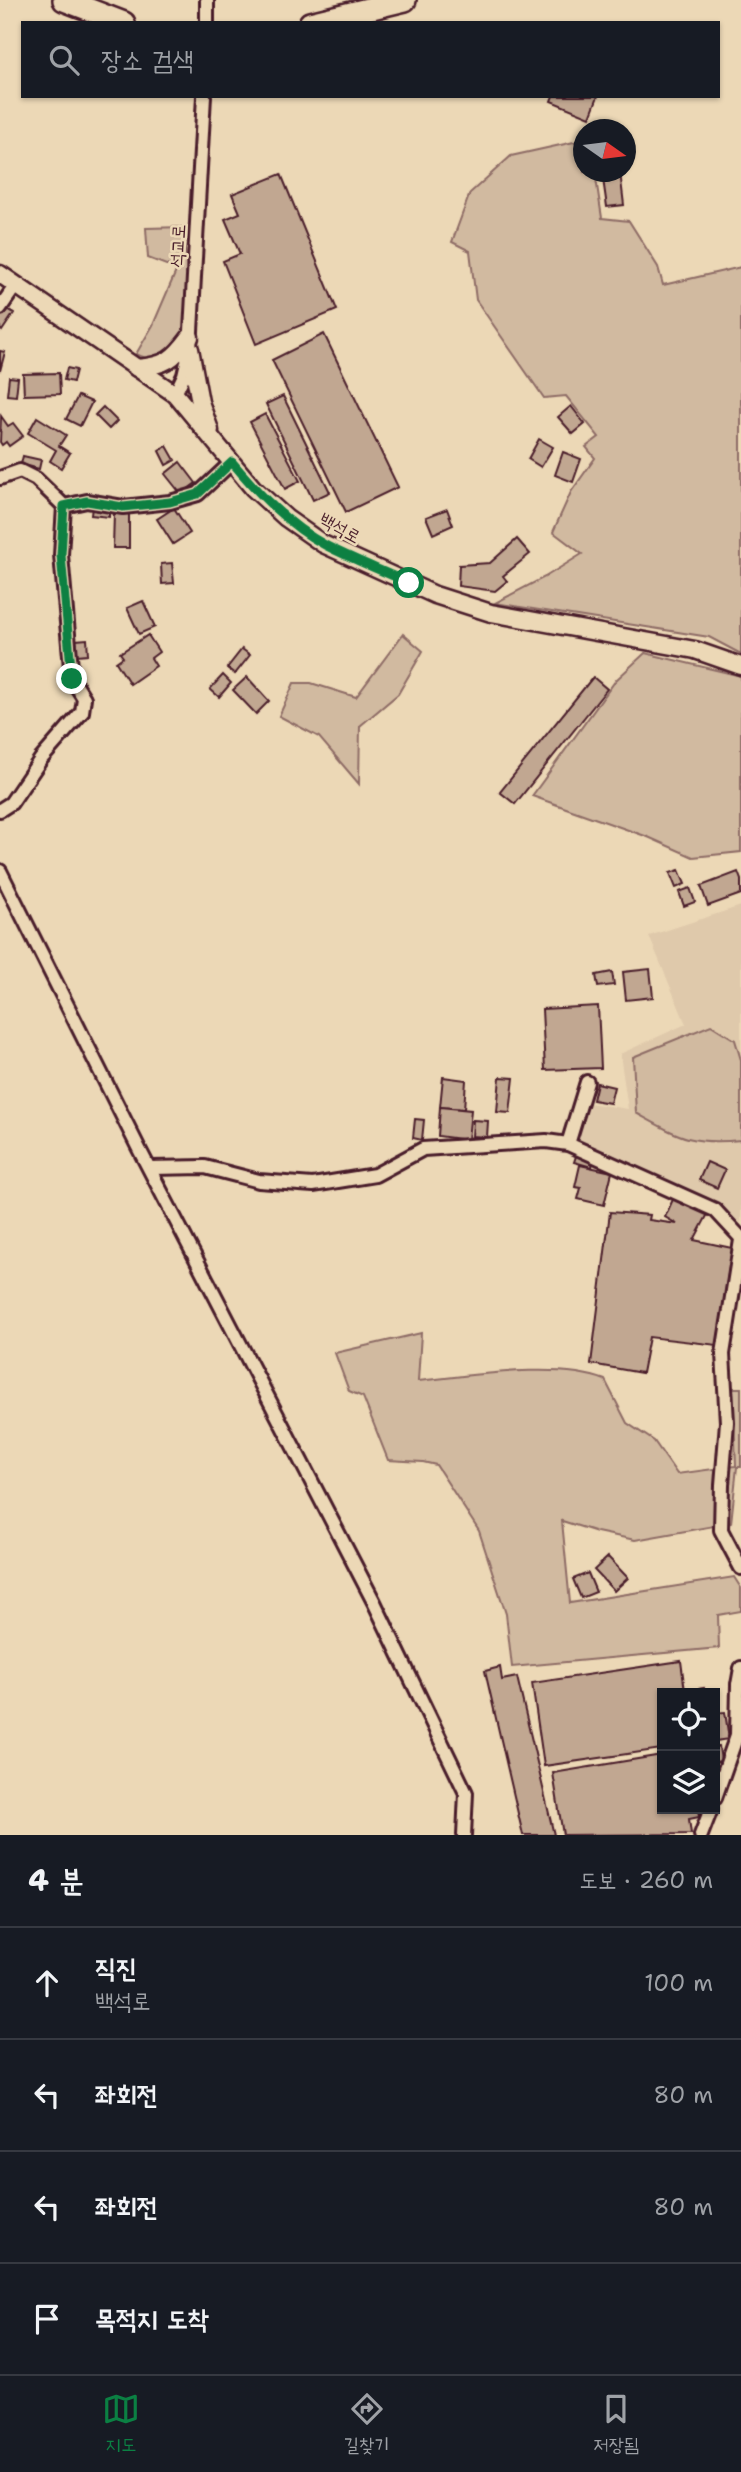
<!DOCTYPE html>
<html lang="ko">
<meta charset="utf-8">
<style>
:root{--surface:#171b24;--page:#20242c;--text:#f1f3f6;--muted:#9ea1a6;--line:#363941;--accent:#0b8043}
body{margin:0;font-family:"Shantell Sans","Poor Story",sans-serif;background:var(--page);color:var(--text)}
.controls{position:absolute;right:21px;bottom:21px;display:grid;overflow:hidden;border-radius:0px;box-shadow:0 2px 5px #0004}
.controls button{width:63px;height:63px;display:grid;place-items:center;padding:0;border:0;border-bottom:2px solid var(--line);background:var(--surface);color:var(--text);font:35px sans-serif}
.compass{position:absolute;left:573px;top:119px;width:63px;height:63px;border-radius:50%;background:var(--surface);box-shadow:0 2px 5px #0004;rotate:104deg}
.stop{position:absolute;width:21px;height:21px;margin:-16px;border:5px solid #0b8043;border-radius:50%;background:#fff}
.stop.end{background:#0b8043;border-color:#fff;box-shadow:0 2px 7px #0008}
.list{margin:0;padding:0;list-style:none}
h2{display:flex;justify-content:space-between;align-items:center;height:91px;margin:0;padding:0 28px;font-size:30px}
h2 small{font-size:23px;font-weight:400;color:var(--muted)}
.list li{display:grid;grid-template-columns:46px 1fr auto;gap:21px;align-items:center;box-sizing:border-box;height:112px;padding:0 28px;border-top:2px solid var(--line)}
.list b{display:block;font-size:26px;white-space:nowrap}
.list p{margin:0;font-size:23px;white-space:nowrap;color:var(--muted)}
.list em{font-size:23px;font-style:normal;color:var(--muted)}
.icon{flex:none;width:38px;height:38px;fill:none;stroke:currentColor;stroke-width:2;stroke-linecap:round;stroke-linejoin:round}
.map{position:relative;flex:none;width:741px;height:1835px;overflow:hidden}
.search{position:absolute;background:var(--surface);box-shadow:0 2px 5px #0004;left:21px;right:21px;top:21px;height:77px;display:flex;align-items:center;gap:18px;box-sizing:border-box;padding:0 24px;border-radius:0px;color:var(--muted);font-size:26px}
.sheet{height:539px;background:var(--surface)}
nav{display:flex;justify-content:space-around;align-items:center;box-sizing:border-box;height:98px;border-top:2px solid var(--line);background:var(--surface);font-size:19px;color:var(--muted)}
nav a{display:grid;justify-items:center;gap:4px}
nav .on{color:var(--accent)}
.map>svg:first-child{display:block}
.built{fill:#dfc9ab}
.green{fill:#d1baa0;stroke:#8e6c66;stroke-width:2}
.building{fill:#c1a791;stroke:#4a1f2b;stroke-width:2}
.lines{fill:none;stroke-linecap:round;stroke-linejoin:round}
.minor-casing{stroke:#4a1f2b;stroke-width:18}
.tertiary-casing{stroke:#4a1f2b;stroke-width:21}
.trunk-casing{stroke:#4a1f2b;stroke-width:26}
.minor{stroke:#ecd8b6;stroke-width:12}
.tertiary{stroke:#ecd8b6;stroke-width:16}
.trunk{stroke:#ecd8b6;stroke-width:21}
.route{stroke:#0b8043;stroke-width:9}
.labels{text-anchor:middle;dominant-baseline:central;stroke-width:5;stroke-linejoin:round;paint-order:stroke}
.street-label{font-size:18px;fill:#4a1f2b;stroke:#ecd8b6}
</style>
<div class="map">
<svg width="741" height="1835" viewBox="0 0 741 1835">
<rect width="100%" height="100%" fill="#ecd8b6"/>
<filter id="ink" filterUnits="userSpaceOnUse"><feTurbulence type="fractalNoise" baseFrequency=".0143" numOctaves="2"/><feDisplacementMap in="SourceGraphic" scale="14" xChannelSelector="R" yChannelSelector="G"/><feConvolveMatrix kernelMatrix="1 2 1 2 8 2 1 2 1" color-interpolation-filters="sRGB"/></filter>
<g filter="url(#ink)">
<!-- built -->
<polygon class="built" points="741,906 741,1223 728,1212 578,1141 588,1103 628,1109 620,1054 686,1024 649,936"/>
<!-- green -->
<g class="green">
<polygon points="583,140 584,172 595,172 602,218 629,221 658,267 663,285 741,267 741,654 709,637 495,603 545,577 582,554 553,532 571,492 595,458 586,447 599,437 566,396 544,398 476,300 470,251 452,242 470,193 511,156"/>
<path d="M 183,227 L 187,275 L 186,334 C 170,353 162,367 136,354 L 153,325 L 177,269 L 148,258 L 146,228 Z"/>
<polygon points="403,634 423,651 398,694 360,726 359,784 319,737 279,716 294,683 311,683 356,697"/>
<polygon points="645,653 741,676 741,852 693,857 648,837 532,796 616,680"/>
<path d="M 711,1025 L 735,1040 L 741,1060 L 741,1140 C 690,1145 680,1137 636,1113 L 633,1057 Z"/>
<path d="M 421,1333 L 418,1381 C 469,1376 558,1361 605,1380 L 627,1423 L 654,1441 L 677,1474 L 736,1466 L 733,1388 L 741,1388 L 741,1467 L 737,1467 L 731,1523 L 635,1540 L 597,1532 L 562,1521 L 570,1603 L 734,1577 L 741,1588 L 741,1611 L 718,1615 L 719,1648 L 512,1667 L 506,1614 L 479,1531 L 436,1465 L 423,1462 L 388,1460 L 363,1397 L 349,1391 L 335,1353 Z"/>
</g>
<!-- building -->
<g class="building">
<polygon points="553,96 598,96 590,117 551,101"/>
<polygon points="602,172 620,172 624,205 607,207"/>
<polygon points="281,174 337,310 256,344 223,261 240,254 225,219 240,213 232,194"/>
<polygon points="6,308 14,313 2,331 0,329 0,317"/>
<polygon points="324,334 398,487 346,512 272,360"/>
<polygon points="0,351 5,352 0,371"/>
<polygon points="67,368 76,370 73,382 64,380"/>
<polygon points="59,373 60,394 24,395 23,374"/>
<polygon points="9,377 18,378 16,396 7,395"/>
<polygon points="78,396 92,402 80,426 66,419"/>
<polygon points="283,396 330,492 313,500 266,404"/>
<polygon points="571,406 585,424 573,434 558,417"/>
<polygon points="103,407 117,421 109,429 95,415"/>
<polygon points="265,414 300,481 285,489 250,422"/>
<polygon points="1,416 8,426 13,423 23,436 9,446 6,442 2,445 0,442"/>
<polygon points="37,417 66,435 59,446 70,453 61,468 50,461 56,450 28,433"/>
<polygon points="539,439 553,447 541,467 528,459"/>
<polygon points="167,446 175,460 166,465 159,451"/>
<polygon points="563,452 581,459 573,482 555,475"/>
<polygon points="23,456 41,460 39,469 21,464"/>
<polygon points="180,462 196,483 181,494 165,474"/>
<polygon points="92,507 109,509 109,517 91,515"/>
<polygon points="174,508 190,533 173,544 157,519"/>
<polygon points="447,509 453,525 433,534 426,517"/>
<polygon points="114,513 129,513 129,548 113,548"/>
<polygon points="517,539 530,554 503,576 507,581 495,591 458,586 459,565 490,563"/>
<polygon points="172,563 174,583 162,584 161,564"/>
<polygon points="143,601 155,627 139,634 127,608"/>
<polygon points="148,635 159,652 151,658 156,666 130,684 116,662 123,657 120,653"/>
<polygon points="87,639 88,654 77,655 76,640"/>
<polygon points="242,649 250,655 235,674 227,668"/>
<polygon points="223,675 231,683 219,697 210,689"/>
<polygon points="247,677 269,701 256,714 233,690"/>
<polygon points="593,677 607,689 515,804 500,792"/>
<polygon points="679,870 685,884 676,888 670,873"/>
<polygon points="738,872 741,880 741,894 708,906 701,886"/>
<polygon points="690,888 695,902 684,906 679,892"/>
<polygon points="650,969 653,997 626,1000 623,972"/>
<polygon points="612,972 614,985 598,987 596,975"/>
<polygon points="598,1006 601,1068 545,1070 542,1009"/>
<polygon points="443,1077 466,1080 464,1109 440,1107"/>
<polygon points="500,1077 514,1078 510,1113 497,1112"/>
<polygon points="597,1083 614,1087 610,1103 593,1100"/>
<polygon points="440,1107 471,1110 468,1140 438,1136"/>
<polygon points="415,1119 424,1120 422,1140 413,1138"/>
<polygon points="473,1120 488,1121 487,1137 472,1136"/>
<polygon points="576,1156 593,1161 592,1167 574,1162"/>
<polygon points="707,1162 725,1170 717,1188 699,1180"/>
<polygon points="580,1165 612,1172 604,1205 578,1199 581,1188 575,1187"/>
<polygon points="674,1197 708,1214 694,1240 732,1248 717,1345 649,1337 642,1373 591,1364 610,1212 650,1215 649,1220 677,1224 665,1217"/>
<polygon points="608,1557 628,1578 614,1591 594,1570"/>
<polygon points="588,1573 596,1592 581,1598 573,1579"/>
<polygon points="681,1661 685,1691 704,1688 705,1693 662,1693 662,1749 544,1766 532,1683"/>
<polygon points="500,1667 502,1680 517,1677 554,1835 523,1835 485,1671"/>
<polygon points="725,1712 729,1739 715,1741 715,1713"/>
<polygon points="715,1746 719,1746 721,1761 715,1762"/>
<polygon points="662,1755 662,1809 698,1809 699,1817 689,1819 691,1834 563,1835 553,1773"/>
</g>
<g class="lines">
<defs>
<g id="minor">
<polyline points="207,23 207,0"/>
<polyline points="0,308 16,285"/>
<polyline points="175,394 184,375 190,349 204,96"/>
<polyline points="0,478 20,471 36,479 64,506"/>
<polyline points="0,810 11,803 41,759 82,712 84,698 72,679 61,555 64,506 87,501 123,507 170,502 198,494 232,462"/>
<polyline points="0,871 139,1149 374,1602 466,1793 464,1835"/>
<polyline points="568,1144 587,1082"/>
<polyline points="151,1168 205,1167 259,1181 313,1185 375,1175 423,1149 546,1141 568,1144 715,1210 741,1238"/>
<polyline points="741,1240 723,1354 727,1422 722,1485 721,1530 741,1568"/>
<polyline points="738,1685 741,1668"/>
<polyline points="715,1798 737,1735 738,1685 741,1684"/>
<polyline points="701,1835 711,1809"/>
</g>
<g id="tertiary">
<polyline points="0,274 175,394 253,488 286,518 323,544 435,595 491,613 695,650 741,666"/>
<polyline points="190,349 200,402 210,430"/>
<path d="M 137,368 C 166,365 173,360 190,337"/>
</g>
<g id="trunk">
<polyline points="64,0 124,23"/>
<polyline points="310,23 405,0"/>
</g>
</defs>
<!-- minor casing -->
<use href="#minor" class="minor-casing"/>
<!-- tertiary casing -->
<use href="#tertiary" class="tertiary-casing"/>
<!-- trunk casing -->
<use href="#trunk" class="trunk-casing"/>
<!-- minor -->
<use href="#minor" class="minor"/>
<!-- tertiary -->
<use href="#tertiary" class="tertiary"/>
<!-- trunk -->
<use href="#trunk" class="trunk"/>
</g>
</g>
<g class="lines" filter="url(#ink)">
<!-- route -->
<path class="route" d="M 72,679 L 61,555 L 64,506 L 87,501 L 123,507 L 170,502 L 198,494 L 232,462 C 258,493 288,525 325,545 C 352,559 381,570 409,583"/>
</g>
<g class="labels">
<!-- street labels -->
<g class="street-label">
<text transform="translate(178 246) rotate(-87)">석교로</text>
<text transform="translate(340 528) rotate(29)">백석로</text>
</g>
</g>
</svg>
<div class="controls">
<button><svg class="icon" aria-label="locate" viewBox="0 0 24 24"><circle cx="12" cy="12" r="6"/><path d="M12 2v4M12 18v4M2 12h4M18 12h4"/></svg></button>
<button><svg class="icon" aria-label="layers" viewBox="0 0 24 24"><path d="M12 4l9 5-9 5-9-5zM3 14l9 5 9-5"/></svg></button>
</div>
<svg class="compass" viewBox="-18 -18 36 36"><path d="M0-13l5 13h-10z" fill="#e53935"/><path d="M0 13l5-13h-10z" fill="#9ea1a6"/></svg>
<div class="stop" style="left:409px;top:583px"></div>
<div class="stop end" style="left:72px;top:679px"></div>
<div class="search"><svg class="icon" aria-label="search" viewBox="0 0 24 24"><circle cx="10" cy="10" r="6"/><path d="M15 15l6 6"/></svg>장소 검색</div>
</div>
<section class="sheet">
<h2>4 분<small>도보 · 260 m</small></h2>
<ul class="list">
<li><svg class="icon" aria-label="ahead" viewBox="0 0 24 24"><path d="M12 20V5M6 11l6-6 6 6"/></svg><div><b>직진</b><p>백석로</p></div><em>100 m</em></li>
<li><svg class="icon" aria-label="left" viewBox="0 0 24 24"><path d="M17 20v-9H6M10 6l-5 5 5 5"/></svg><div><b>좌회전</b></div><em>80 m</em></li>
<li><svg class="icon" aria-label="left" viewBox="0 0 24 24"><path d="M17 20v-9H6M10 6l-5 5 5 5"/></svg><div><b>좌회전</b></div><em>80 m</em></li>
<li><svg class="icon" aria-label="arrive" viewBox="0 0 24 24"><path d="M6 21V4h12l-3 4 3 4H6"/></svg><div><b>목적지 도착</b></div></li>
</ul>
</section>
<nav>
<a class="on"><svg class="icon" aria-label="map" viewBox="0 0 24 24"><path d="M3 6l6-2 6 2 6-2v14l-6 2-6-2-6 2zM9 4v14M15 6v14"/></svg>지도</a>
<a><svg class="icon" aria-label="directions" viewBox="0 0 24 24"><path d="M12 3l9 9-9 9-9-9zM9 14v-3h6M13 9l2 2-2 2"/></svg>길찾기</a>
<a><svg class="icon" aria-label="saved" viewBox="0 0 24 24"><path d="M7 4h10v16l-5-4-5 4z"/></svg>저장됨</a>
</nav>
